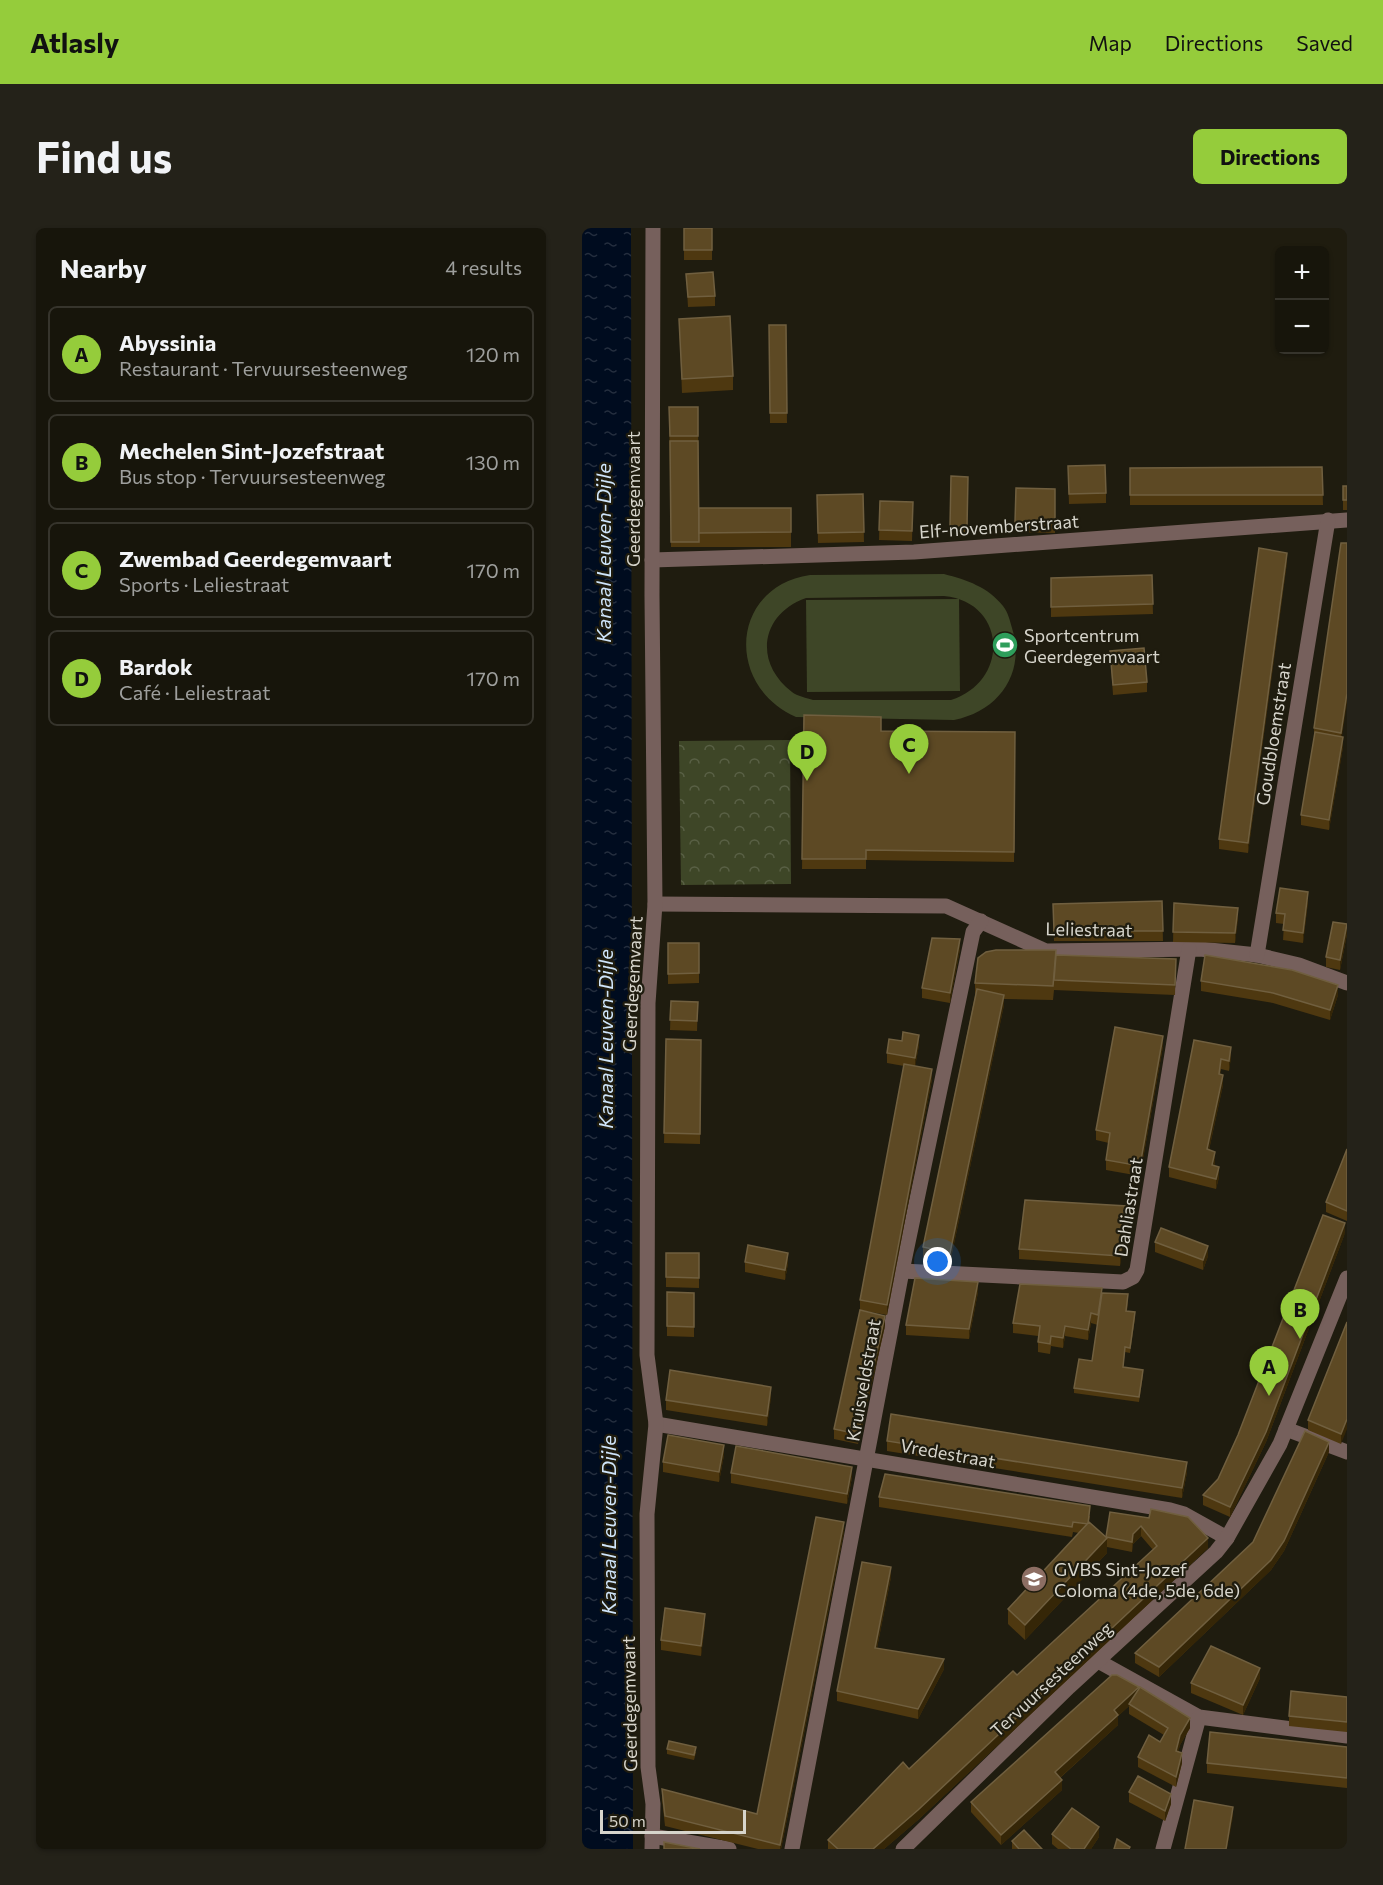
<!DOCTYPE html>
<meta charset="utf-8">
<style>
:root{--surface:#17150b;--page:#242219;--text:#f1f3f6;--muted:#9e9f9d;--line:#36342c;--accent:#95cc3b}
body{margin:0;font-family:Commissioner,sans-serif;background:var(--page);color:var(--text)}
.controls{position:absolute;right:18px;top:18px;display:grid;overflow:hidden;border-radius:9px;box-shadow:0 2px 4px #0004}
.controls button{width:54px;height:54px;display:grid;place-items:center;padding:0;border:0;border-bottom:2px solid var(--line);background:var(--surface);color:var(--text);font:30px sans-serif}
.scale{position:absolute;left:18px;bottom:15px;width:146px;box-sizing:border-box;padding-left:6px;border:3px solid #d7d5cc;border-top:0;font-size:16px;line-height:21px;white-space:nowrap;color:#d7d5cc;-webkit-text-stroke:4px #1f1c0f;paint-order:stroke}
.you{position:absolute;left:356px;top:1034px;width:21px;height:21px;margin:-15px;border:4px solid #fff;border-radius:50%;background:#1a73e8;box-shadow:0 0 0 9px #1a73e833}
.badge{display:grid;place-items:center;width:39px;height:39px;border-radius:50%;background:var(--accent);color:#111;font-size:20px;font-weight:700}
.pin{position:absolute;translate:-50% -50px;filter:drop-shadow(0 2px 3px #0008)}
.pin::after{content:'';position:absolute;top:32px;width:21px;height:18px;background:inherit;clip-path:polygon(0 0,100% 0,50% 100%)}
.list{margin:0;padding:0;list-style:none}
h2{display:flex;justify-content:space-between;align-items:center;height:78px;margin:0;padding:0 24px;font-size:26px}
h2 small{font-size:20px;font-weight:400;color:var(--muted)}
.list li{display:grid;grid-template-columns:39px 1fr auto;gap:18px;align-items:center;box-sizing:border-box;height:96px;margin:0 12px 12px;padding:0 12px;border:2px solid var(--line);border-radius:9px}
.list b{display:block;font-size:22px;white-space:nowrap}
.list p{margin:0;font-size:20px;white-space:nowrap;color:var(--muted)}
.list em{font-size:20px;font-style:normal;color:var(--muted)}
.map{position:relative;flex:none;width:765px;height:1621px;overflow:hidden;border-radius:9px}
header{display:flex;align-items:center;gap:36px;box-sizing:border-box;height:84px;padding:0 30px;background:var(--accent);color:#111}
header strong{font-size:28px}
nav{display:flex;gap:33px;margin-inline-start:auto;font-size:21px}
.intro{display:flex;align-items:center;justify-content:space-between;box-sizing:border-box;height:144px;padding:0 36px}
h1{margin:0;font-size:42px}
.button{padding:15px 27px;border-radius:9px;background:var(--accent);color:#111;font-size:21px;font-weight:700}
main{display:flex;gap:36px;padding:0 36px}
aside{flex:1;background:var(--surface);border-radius:9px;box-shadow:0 2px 4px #0004}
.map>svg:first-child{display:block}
.park{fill:url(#park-crowns)}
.pitch{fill:#3e4627;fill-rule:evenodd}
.water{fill:url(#water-ripples)}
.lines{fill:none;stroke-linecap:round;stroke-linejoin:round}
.minor{stroke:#76605c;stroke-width:15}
.wall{fill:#4e3810}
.shaded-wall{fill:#352607}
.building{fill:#5d4924;stroke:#705f3f;stroke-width:1.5}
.labels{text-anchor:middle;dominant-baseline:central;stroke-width:4.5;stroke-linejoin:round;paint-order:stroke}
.street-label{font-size:18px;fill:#d7d5cc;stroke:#1f1c0f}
.poi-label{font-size:18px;fill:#d7d5cc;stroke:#1f1c0f;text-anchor:start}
.water-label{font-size:20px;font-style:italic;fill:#cfe5fb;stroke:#1f1c0f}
</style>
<header>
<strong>Atlasly</strong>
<nav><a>Map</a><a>Directions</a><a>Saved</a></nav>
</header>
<div class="intro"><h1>Find us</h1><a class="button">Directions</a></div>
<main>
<aside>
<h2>Nearby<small>4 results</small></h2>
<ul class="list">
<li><span class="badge">A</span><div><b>Abyssinia</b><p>Restaurant · Tervuursesteenweg</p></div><em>120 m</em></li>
<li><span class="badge">B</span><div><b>Mechelen Sint-Jozefstraat</b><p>Bus stop · Tervuursesteenweg</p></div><em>130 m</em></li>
<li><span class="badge">C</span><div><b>Zwembad Geerdegemvaart</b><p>Sports · Leliestraat</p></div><em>170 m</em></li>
<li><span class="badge">D</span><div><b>Bardok</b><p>Café · Leliestraat</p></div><em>170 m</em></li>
</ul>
</aside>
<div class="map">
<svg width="765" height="1621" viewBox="0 0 765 1621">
<defs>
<pattern id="park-crowns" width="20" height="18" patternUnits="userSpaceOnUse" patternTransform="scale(1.5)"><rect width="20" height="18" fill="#3e4627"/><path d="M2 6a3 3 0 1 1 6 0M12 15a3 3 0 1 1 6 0" fill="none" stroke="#596045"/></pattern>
<pattern id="water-ripples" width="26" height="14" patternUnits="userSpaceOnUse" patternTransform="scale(1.5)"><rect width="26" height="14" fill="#000c1f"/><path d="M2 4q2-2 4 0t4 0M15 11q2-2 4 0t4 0" fill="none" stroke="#242e3e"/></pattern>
</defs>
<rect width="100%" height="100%" fill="#1f1c0f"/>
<!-- park -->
<polygon class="park" points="208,512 209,656 99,657 97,513"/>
<!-- pitch -->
<g class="pitch">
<path d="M 362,346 C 385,352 406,359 421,378 C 426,384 428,393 430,400 C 444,445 417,483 372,492 L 214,489 C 143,458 148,359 228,347 ZM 362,368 C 425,374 428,453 369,472 L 231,472 C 225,470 215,468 210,464 C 171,434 179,386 224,370 Z"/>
<polygon points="377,371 378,463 225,464 224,372"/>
</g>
<!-- water -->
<polygon class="water" points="0,0 49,0 51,1621 0,1621"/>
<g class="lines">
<!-- minor -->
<g class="minor">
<polyline points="70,332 332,324 765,292"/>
<polyline points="73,676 364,678 464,723 618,721 675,727 717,737 765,755"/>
<polyline points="675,727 746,292"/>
<polyline points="320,1043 541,1054 551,1049 555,1042 607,721"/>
<polyline points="74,1196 588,1282 602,1286 645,1310"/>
<polyline points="704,1201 765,1224"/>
<polyline points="516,1433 617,1489 765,1508"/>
<polyline points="70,1608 147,1621"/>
<polyline points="70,1621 71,1576 66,1539 65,1286 74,1196 65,1127 66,775 73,676 70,368 71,0"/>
<polyline points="210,1621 320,1043 391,704 399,693"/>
<polyline points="321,1621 487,1459 634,1324 645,1310 698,1216 765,1050"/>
<polyline points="581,1621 617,1489"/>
</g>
</g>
<!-- wall -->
<g class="wall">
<polygon points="102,0 130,22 130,32 102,32"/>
<polygon points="104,46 133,68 133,78 106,79"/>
<polygon points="97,91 151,148 151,162 100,165"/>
<polygon points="187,97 204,97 205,195 188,195"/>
<polygon points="87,179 116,179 117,313 117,280 209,280 209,319 89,319"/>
<polygon points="740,239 741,277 548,277 548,240"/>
<polygon points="369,248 386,249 385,309 368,308"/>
<polygon points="486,248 524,265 524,275 487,276"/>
<rect x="761" y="258" width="4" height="24"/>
<polygon points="473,261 473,305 433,304 433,294"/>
<polygon points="281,266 282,314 236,315 235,267"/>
<polygon points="298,273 331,274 330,313 297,312"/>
<polygon points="759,315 760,508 761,519 747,602 719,597 719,587 732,510 732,500"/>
<polygon points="705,334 666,625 637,621 637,611"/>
<polygon points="570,347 571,386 469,389 469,350"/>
<polygon points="528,423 565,454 565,464 531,467"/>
<polygon points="222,487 299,503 433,504 432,634 284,632 284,641 220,641"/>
<polygon points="580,673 581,713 472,713 471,676"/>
<polygon points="726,674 721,715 701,712 702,696 694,695 694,685"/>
<polygon points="592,675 656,690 653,715 591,714"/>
<polygon points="765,706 758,742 744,739 744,729"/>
<polygon points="86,715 117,715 117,755 86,756"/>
<polygon points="378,721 368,775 340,770 340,760"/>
<polygon points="474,727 594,731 593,767 472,762 471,772 422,771 422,777 368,1035 341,1029 341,1019 393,768 393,755"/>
<polygon points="619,753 756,767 748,792 691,775 619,763"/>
<polygon points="89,773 116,774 115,803 88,802"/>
<polygon points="84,811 119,812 118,916 82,915"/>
<polygon points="612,812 649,829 647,843 639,841 638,847 641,857 627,922 633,934 632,938 637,949 634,961 587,949 587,939"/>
<polygon points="337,817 333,838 350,851 305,1087 278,1082 278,1072 322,838 305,835 305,825"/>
<polygon points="581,818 558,948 524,942 524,932 527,915 514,912 514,902"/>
<polygon points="765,921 765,993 744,984 744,974"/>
<polygon points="545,988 538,1038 437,1031 437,1021"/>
<polygon points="763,1005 684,1214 648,1289 621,1277 621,1267 636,1251"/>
<polygon points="573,1014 626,1028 621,1042 573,1024"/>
<polygon points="84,1025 117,1025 117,1060 84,1059"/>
<polygon points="163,1034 206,1035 203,1052 163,1044"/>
<polygon points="85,1064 112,1065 112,1109 85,1108"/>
<polygon points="396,1064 387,1111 324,1107 324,1097"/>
<polygon points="520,1065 546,1071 545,1083 553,1090 548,1125 543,1124 541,1139 561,1147 557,1174 492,1165 492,1160 510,1133 516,1097 509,1095 506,1112 483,1108 481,1120 469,1118 468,1126 456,1124 456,1108 431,1105 431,1095"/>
<polygon points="765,1094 759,1216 726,1202 726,1192"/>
<polygon points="303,1098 276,1216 252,1211 252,1201"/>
<polygon points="189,1169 185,1198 84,1182 84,1172"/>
<polygon points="305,1213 605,1244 600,1270 305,1223"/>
<polygon points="747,1224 702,1323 689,1342 577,1449 553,1435 553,1425 671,1314"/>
<polygon points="142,1227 137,1254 81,1244 81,1234"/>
<polygon points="149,1245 270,1249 265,1276 149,1255"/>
<polygon points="297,1269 508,1288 507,1294 524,1309 528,1284 626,1320 336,1592 302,1621 246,1621 246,1612 435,1447 571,1322 559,1308 551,1316 550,1324 525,1319 525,1325 443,1412 426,1396 426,1381 497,1305 491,1304 490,1309 297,1279"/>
<polygon points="262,1304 199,1621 176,1621 83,1598 80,1571 80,1561 175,1586"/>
<polygon points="309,1349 295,1420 362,1441 336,1491 255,1473 255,1463"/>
<polygon points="123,1396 119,1428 79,1422 79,1412"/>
<polygon points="678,1450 661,1487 609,1465 609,1455"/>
<polygon points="557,1460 608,1500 598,1517 596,1524 600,1535 594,1559 556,1539 556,1529 578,1514 582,1507 547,1486 547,1478 536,1488 536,1497 478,1550 480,1562 419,1617 389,1584 389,1574"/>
<polygon points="765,1469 765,1504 707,1498 707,1488"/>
<polygon points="765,1519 765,1560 625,1545 625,1535"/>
<polygon points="85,1521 114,1524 112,1532 85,1526"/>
<polygon points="547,1564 589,1576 583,1593 547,1574"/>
<polygon points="470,1606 517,1609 509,1621 476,1621 470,1616"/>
<polygon points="430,1613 460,1621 430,1621"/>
</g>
<!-- shaded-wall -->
<g class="shaded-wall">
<polygon points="705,325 705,334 666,625 666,615"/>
<polygon points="765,465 765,475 759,515 759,505"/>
<polygon points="761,509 761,519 747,602 747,592"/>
<polygon points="726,664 726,674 721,715 721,705"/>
<polygon points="656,680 656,690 653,715 653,705"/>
<polygon points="765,696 765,706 758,742 758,732"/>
<polygon points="378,711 378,721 368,775 368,765"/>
<polygon points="756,757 756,767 748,792 748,782"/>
<polygon points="422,767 422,777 368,1035 368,1025"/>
<polygon points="337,807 337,817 333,840 333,830"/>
<polygon points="581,808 581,818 558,948 558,938"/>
<polygon points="649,819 649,829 647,843 647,833"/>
<polygon points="350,841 350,851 305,1087 305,1077"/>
<polygon points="641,847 641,857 625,931 625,921"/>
<polygon points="633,924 633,934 630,947 630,937"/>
<polygon points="637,939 637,949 634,961 634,951"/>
<polygon points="545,978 545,988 538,1038 538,1028"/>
<polygon points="763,995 763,1005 684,1214 648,1289 648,1279"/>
<polygon points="626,1018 626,1028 621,1042 621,1032"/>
<polygon points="206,1025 206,1035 203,1052 203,1042"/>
<polygon points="396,1054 396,1064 387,1111 387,1101"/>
<polygon points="509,1085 509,1095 506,1112 506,1102"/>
<polygon points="303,1088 303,1098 276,1216 276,1206"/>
<polygon points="483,1098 483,1108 481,1120 481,1110"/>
<polygon points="189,1159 189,1169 185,1198 185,1188"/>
<polygon points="765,1191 765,1201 759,1216 759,1206"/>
<polygon points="747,1214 747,1224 702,1323 689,1342 577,1449 577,1439"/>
<polygon points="142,1217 142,1227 137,1254 137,1244"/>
<polygon points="605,1234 605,1244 600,1270 600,1260"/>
<polygon points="270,1239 270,1249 265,1276 265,1266"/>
<polygon points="262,1294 262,1304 199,1621 198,1621 198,1617"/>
<polygon points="559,1298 559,1308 551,1316 550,1324 551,1306"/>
<polygon points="525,1310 525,1325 443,1412 443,1397"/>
<polygon points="626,1310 626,1320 336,1592 302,1621 291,1621"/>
<polygon points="309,1339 309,1349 293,1430 293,1420"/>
<polygon points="123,1386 123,1396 119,1428 119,1418"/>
<polygon points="362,1431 362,1441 336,1491 336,1481"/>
<polygon points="678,1440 678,1450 661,1487 661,1477"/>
<polygon points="557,1459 557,1469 536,1488 536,1497 473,1554 473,1544 532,1482"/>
<polygon points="608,1490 608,1500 598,1517 594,1533 594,1523 598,1507"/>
<polygon points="600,1525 600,1535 594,1559 594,1549"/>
<polygon points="480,1552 480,1562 419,1617 419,1607"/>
<polygon points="589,1566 589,1576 583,1593 583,1583"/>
<polygon points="651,1579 651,1589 645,1621 644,1621"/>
<polygon points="517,1599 517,1609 509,1621 502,1621"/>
</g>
<!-- building -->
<g class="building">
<rect x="102" y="0" width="28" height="22"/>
<polygon points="131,44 133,68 106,69 104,46"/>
<polygon points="148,88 151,148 100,151 97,91"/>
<polygon points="187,97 204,97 205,185 188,185"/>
<polygon points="87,179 116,179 116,208 88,208"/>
<polygon points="88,213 116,213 117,314 89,314"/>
<polygon points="523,237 524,265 487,266 486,238"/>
<polygon points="740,239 741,267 548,267 548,240"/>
<polygon points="369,248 386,249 385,299 368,298"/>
<rect x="761" y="258" width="4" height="14"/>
<polygon points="434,260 473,261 473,295 433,294"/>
<polygon points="281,266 282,304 236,305 235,267"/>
<polygon points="298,273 331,274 330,303 297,302"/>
<polygon points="117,280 209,280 209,304 117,305"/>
<polygon points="759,315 765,315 765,465 759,505 732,500"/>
<polygon points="677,320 705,325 666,615 637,611"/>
<polygon points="570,347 571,376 469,379 469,350"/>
<polygon points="562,420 565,454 531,457 528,423"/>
<polygon points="222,487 299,489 299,503 433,504 432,624 284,622 284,631 220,631"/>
<polygon points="733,504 761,509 747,592 719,587"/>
<polygon points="698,660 726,664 721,705 701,702 703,686 694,685"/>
<polygon points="580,673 581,703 472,703 471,676"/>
<polygon points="592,675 656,680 653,705 591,704"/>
<polygon points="751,694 765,696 758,732 744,729"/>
<polygon points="350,710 378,711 368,765 340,760"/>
<polygon points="86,715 117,715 117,745 86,746"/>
<polygon points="414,722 474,722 471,758 393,755 396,730 404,724"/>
<polygon points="474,727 594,731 593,757 472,752"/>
<polygon points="623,727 710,742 756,757 748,782 691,765 619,753"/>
<polygon points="395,761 422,767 368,1025 341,1019"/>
<polygon points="89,773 116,774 115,793 88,792"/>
<polygon points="533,799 581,808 558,938 524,932 528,905 514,902"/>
<polygon points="321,804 337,807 333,830 305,825 307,811 320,813"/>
<polygon points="84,811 119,812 118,906 82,905"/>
<polygon points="612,812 649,819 647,833 639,831 637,846 641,847 625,921 633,924 630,937 637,939 634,951 587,939"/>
<polygon points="322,836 350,841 305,1077 278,1072"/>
<polygon points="765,921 765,983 744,974"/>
<polygon points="443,972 545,978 538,1028 437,1021"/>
<polygon points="741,987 763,995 684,1204 648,1279 621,1267 636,1251 656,1207"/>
<polygon points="579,1000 626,1018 621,1032 573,1014"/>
<polygon points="166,1017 206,1025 203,1042 163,1034"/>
<polygon points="84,1025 117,1025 117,1050 84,1049"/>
<polygon points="333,1050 396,1054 387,1101 324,1097"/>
<polygon points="438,1056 520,1060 516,1087 509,1085 506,1102 483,1098 481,1110 469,1108 468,1116 456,1114 458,1098 431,1095"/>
<polygon points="85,1064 112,1065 112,1099 85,1098"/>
<polygon points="520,1065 546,1066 544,1083 553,1084 548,1120 543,1119 541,1139 561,1142 557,1169 492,1160 497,1131 510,1133"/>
<polygon points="278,1082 303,1088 276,1206 252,1201"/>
<polygon points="765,1094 765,1191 759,1206 726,1192"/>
<polygon points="88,1142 189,1159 185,1188 84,1172"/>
<polygon points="309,1186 605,1234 600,1260 305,1213"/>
<polygon points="723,1203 747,1214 702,1313 689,1332 577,1439 553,1425 671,1314"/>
<polygon points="86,1207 142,1217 137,1244 81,1234"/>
<polygon points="154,1218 270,1239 265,1266 149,1245"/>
<polygon points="303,1246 508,1278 506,1296 491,1294 490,1299 297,1269"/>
<polygon points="569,1281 606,1289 626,1310 336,1582 291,1621 256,1621 246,1612 321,1534 327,1541 431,1443 435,1447 575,1318 559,1298 551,1306 550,1314 524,1309 528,1284 567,1290"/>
<polygon points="234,1289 262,1294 198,1617 83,1588 80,1561 175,1586"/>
<polygon points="507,1294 525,1310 443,1397 426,1381"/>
<polygon points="280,1334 309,1339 293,1420 362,1431 336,1481 255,1463"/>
<polygon points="83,1380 123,1386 119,1418 79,1412"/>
<polygon points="629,1418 678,1440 661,1477 609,1455"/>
<polygon points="530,1447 535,1447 557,1459 532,1482 536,1487 473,1544 480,1552 419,1607 389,1574"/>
<polygon points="558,1459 608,1490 598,1507 594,1523 600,1525 594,1549 556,1529 567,1507 578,1514 586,1500 547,1476"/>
<polygon points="709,1463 765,1469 765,1494 707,1488"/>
<polygon points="628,1504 765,1519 765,1550 625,1535"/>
<polygon points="87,1513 114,1519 112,1527 85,1521"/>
<polygon points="556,1548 589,1566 583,1583 547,1564"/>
<polygon points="612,1572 651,1579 644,1621 603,1621"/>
<polygon points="490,1580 517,1599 502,1621 489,1621 470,1606"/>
<polygon points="442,1602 460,1621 437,1621 430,1613"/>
<polygon points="535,1611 548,1619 547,1621 532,1621"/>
<polygon points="82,1614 118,1621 82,1621"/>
</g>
<!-- icons -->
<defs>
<symbol id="stadium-disc" viewBox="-11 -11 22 22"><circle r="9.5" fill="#2e9e5b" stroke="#1f1c0f"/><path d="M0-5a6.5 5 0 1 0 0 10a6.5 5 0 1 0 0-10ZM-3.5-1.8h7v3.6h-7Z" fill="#fff"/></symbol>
<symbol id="school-disc" viewBox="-11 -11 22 22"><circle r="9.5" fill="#8d6e63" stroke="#1f1c0f"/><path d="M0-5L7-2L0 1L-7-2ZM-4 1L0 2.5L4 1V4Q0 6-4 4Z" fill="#fff"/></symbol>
</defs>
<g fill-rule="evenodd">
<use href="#stadium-disc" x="408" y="402" width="30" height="30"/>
<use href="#school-disc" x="437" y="1336" width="30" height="30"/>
</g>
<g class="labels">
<!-- street labels -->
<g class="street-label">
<text transform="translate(51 271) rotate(-90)">Geerdegemvaart</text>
<text transform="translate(417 298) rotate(-4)">Elf-novemberstraat</text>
<text transform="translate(691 506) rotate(-81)">Goudbloemstraat</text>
<text transform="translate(507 701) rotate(1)">Leliestraat</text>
<text transform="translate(50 756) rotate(-87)">Geerdegemvaart</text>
<text transform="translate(546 979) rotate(-81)">Dahliastraat</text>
<text transform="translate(281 1152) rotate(-80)">Kruisveldstraat</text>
<text transform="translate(366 1225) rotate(10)">Vredestraat</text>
<text transform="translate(469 1451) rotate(-43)">Tervuursesteenweg</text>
<text transform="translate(47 1476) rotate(-91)">Geerdegemvaart</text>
</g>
<!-- poi labels -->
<g class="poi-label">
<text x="442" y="407">Sportcentrum<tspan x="442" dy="21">Geerdegemvaart</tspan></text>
<text x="472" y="1341">GVBS Sint-Jozef<tspan x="472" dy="21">Coloma (4de, 5de, 6de)</tspan></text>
</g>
<!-- water labels -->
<g class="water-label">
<text transform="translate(21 325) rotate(-90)">Kanaal Leuven-Dijle</text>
<text transform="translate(23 811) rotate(-90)">Kanaal Leuven-Dijle</text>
<text transform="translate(26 1297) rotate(-90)">Kanaal Leuven-Dijle</text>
</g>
</g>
</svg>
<div class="controls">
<button>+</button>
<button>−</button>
</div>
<div class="scale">50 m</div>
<div class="you"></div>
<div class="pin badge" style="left:687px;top:1168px">A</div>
<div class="pin badge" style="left:718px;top:1111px">B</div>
<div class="pin badge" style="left:327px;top:546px">C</div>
<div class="pin badge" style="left:225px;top:553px">D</div>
</div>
</main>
